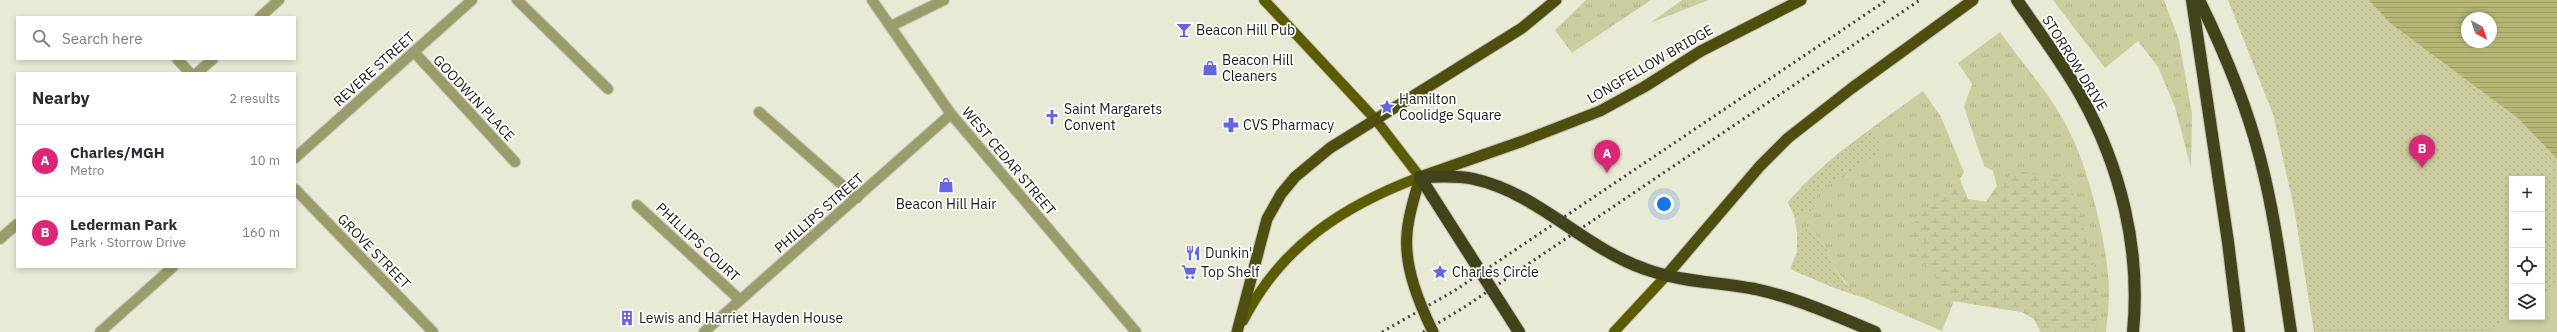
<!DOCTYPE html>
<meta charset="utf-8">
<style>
:root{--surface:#fff;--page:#f7f7f7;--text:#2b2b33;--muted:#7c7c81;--line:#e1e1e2;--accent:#db2777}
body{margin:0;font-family:"IBM Plex Sans",sans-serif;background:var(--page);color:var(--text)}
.controls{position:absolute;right:12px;bottom:12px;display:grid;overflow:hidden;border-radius:0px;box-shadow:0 2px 6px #0003}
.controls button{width:36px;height:36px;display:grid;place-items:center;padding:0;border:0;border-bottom:1px solid var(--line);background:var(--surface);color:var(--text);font:20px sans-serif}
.compass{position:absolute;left:2461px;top:12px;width:36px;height:36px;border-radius:50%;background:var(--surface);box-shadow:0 2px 6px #0003;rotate:140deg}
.you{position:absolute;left:1664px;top:204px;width:14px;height:14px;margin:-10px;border:3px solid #fff;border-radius:50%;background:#1a73e8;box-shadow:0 0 0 6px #1a73e833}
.badge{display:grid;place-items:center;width:26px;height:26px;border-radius:50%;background:var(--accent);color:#fff;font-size:13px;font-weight:700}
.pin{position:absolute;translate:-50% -33px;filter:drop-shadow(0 1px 2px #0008)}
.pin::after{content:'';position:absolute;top:21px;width:14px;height:12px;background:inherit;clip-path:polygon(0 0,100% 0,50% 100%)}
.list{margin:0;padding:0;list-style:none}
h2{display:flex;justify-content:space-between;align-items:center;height:52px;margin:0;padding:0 16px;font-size:17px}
h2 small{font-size:13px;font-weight:400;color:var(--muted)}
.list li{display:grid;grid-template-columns:26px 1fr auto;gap:12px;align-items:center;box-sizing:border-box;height:72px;padding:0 16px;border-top:1px solid var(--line)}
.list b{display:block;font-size:15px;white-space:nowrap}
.list p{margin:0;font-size:13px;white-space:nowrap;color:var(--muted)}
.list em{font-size:13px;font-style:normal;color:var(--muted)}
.icon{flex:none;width:22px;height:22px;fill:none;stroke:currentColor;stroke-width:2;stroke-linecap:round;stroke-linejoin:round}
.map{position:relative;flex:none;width:2557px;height:332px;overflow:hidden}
.search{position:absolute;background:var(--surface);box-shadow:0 2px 6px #0003;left:16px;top:16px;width:280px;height:44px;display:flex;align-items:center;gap:10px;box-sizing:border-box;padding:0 14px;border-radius:0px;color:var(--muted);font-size:15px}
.panel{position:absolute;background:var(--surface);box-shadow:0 2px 6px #0003;left:16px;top:72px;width:280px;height:196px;border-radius:0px}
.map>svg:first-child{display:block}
.grass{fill:url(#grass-tufts)}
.wetland{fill:url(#wetland-marsh)}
.park{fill:url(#park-dots);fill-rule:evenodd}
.pitch{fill:#cbcd9f}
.water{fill:url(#water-rules);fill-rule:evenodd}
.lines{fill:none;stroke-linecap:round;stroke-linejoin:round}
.pedestrian-casing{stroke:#c3c5b3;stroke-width:12}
.minor-casing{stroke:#c3c5b3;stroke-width:12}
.primary-casing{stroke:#c3c5b3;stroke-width:12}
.trunk-casing{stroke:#c3c5b3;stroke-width:13}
.motorway-casing{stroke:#c3c5b3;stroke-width:14}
.pedestrian{stroke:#9a9c6c;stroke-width:10}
.minor{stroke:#9a9c6c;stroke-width:10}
.primary{stroke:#5b5b00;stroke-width:10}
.trunk{stroke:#4e4f0e;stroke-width:11}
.motorway{stroke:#42431b;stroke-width:12}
.rail{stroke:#46473e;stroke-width:3;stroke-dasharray:2 4;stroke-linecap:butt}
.labels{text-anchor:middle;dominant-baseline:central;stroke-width:3.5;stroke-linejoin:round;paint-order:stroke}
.poi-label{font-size:14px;fill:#1a1b14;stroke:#fff;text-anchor:start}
.street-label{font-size:14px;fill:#1a1b14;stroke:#fff}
</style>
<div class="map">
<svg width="2557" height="332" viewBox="0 0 2557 332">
<defs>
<pattern id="grass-tufts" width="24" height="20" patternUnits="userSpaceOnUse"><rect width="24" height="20" fill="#cbcd9f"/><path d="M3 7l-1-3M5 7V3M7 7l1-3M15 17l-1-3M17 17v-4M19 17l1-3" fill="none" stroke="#aeaf88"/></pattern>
<pattern id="wetland-marsh" width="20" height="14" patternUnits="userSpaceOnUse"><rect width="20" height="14" fill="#cbcd9f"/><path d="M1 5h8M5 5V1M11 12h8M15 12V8" fill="none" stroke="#aeaf88"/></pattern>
<pattern id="park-dots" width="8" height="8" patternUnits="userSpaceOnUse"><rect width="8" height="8" fill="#cbcd9f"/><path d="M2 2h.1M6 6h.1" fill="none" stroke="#aeaf88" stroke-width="1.8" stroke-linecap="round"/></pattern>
<pattern id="water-rules" width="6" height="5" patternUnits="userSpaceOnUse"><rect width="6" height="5" fill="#b4b774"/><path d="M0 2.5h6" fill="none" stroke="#9a9d64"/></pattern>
</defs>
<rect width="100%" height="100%" fill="#e8ead6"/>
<!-- grass -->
<g class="grass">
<polygon points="1586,0 1651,0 1572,53 1555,30"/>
<polygon points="1682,0 1709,0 1650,23"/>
<polygon points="2053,0 2164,0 2179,40 2192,114 2191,168 2175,107 2158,67 2138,41 2105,68"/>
<path d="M 2000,32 C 2024,66 2055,99 2072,137 C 2090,175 2109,250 2109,293 C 2109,306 2107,319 2106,332 L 2041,332 L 2034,319 L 2022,312 L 1954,301 L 1942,331 L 1867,299 L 1851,289 L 1833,266 L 1826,248 L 1809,228 L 1797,233 L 1794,215 L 1788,202 C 1825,158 1877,125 1923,91 L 1941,117 L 1964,172 L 1960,179 L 1968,199 L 1986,202 L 1997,186 L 1993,171 L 1984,166 L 1964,107 L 1972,84 L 1958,63 Z"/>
</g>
<!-- wetland -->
<polygon class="wetland" points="2016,170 2071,183 2097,278 2098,298 2096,332 2041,332 2034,319 2022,312 1953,301 1919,255 1910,234 1915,222 1945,190 1964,190 1968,199 1986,202 1997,186"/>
<!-- park -->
<g class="park">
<path d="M 2228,0 L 2369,0 L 2391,24 L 2519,119 L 2557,159 L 2557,332 L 2314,332 L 2294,208 L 2273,114 ZM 2512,179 L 2542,179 L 2542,317 L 2512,317 Z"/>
<path d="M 1871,130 L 1881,141 L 1881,150 C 1864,167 1827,180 1816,197 C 1814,201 1814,208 1814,212 L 1794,215 L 1788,202 L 1816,173 Z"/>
<polygon points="1809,228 1826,248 1833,266 1845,283 1867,299 1834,288 1790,269 1797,252 1797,233"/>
</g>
<!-- pitch -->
<polygon class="pitch" points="2557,285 2557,332 2487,332 2512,315 2512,317 2542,317 2542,295"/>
<!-- water -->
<path class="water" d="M 2369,0 L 2557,0 L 2557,159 L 2519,119 L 2391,24 ZM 2467,18 L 2491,18 L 2491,42 L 2467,42 Z"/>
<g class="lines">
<defs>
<g id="pedestrian">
<polyline points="517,0 608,89"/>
<polyline points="891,26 944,0"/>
<polyline points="414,52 515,162"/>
<polyline points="759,112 857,198"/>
<polyline points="637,205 740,300"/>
</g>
<g id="minor">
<polyline points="872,0 951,114 1136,332"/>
<polyline points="260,17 279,0"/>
<polyline points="177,59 190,73"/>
<polyline points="197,73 213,59"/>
<polyline points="295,158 472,0"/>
<polyline points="295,189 433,332"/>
<polyline points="0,239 17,224"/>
<polyline points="100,332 173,267"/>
<polyline points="704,332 951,114"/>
</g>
<g id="primary">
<path d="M 1243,321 C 1281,246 1343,206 1420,177 L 1376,120 L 1264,0"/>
<polyline points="1614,332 1666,276"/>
</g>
<g id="trunk">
<polyline points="1666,276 1760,166 1788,138 1852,88 1973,0"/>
<polyline points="1237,332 1267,219 1281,194 1295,177 1330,148 1522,28 1556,0"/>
<path d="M 1433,332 C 1419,303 1404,267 1407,234 C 1408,215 1415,196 1420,177 L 1523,141 L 1600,111 L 1644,87 L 1701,51 L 1801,0"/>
</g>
<g id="motorway">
<path d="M 2017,0 C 2038,31 2062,62 2081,96 C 2121,167 2141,250 2133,332"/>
<polyline points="2192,0 2228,242 2239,332"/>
<path d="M 2199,0 C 2224,51 2246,103 2260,158 C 2275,215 2282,274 2291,332"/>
<path d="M 1420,177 C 1438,177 1456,175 1474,179 C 1538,193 1584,248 1645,269 C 1680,282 1718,282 1755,289 C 1797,298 1836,316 1875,332"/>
<polyline points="1420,177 1519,332"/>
</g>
</defs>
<!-- pedestrian casing -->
<use href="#pedestrian" class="pedestrian-casing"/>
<!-- minor casing -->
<use href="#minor" class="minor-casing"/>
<!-- primary casing -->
<use href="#primary" class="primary-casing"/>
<!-- trunk casing -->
<use href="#trunk" class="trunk-casing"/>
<!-- motorway casing -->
<use href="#motorway" class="motorway-casing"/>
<!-- pedestrian -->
<use href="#pedestrian" class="pedestrian"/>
<!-- minor -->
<use href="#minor" class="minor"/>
<!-- primary -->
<use href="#primary" class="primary"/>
<!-- trunk -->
<use href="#trunk" class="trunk"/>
<!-- motorway -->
<use href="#motorway" class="motorway"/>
<!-- rail -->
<g class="rail">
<polyline points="1382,332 1454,291 1887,0"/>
<polyline points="1423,332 1463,308 1920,0"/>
</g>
</g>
<!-- icons -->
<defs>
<symbol id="bar-bare" viewBox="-9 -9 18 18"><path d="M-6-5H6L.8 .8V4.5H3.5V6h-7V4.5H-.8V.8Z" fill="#6667e0" stroke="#fff" stroke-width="2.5" paint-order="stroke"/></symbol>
<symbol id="shop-bare" viewBox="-9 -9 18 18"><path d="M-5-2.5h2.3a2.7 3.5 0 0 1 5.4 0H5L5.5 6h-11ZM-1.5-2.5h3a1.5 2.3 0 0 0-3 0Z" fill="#6667e0" stroke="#fff" stroke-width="2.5" paint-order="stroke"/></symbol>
<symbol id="sight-bare" viewBox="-9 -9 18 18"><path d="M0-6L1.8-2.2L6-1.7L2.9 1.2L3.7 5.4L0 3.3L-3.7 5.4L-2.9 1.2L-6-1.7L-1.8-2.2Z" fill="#6667e0" stroke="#fff" stroke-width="2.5" paint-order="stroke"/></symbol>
<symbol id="church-bare" viewBox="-9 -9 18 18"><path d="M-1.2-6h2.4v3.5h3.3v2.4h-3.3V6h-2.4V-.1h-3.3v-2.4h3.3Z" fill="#6667e0" stroke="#fff" stroke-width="2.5" paint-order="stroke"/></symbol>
<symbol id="pharmacy-bare" viewBox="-9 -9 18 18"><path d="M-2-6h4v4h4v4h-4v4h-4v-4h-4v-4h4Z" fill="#6667e0" stroke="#fff" stroke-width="2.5" paint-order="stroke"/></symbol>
<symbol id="restaurant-bare" viewBox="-9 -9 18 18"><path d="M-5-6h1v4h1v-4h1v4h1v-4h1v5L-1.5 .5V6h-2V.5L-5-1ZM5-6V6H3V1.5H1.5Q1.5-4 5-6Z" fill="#6667e0" stroke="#fff" stroke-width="2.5" paint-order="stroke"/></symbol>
<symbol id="supermarket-bare" viewBox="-9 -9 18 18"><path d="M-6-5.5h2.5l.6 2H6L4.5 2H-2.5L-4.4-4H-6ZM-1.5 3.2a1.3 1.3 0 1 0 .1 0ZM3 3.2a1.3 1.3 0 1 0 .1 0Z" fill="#6667e0" stroke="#fff" stroke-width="2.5" paint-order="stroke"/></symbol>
<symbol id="building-bare" viewBox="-9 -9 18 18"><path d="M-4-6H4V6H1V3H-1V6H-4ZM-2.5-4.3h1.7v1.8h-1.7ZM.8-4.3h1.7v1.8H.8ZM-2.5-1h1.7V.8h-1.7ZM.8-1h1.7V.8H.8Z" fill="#6667e0" stroke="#fff" stroke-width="2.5" paint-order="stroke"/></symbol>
</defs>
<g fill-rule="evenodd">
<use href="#bar-bare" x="1173" y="19" width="22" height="22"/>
<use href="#shop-bare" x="1199" y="57" width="22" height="22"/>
<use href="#sight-bare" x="1376" y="96" width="22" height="22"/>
<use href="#church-bare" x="1041" y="106" width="22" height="22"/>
<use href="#pharmacy-bare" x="1220" y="114" width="22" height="22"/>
<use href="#shop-bare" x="935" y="174" width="22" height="22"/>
<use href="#restaurant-bare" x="1182" y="242" width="22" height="22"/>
<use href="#supermarket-bare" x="1178" y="261" width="22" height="22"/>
<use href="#sight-bare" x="1429" y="261" width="22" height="22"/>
<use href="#building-bare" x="616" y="307" width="22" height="22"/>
</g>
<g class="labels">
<!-- poi labels -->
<g class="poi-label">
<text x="1196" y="30">Beacon Hill Pub</text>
<text x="1222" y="60">Beacon Hill<tspan x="1222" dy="16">Cleaners</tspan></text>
<text x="1399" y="99">Hamilton<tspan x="1399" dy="16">Coolidge Square</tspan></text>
<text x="1064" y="109">Saint Margarets<tspan x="1064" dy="16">Convent</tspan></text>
<text x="1243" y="125">CVS Pharmacy</text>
<text x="946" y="204" text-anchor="middle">Beacon Hill Hair</text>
<text x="1205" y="253">Dunkin'</text>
<text x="1201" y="272">Top Shelf</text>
<text x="1452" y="272">Charles Circle</text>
<text x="639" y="318">Lewis and Harriet Hayden House</text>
</g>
<!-- street labels -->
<g class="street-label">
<text transform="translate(2075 63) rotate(58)">STORROW DRIVE</text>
<text transform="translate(1650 64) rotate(-30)">LONGFELLOW BRIDGE</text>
<text transform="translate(374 69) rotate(-42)">REVERE STREET</text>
<text transform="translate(474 98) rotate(47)">GOODWIN PLACE</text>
<text transform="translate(1009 161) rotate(50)">WEST CEDAR STREET</text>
<text transform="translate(819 213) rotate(-41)">PHILLIPS STREET</text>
<text transform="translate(698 242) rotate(43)">PHILLIPS COURT</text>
<text transform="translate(374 251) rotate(46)">GROVE STREET</text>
</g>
</g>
</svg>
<div class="controls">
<button>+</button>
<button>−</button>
<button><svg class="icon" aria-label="locate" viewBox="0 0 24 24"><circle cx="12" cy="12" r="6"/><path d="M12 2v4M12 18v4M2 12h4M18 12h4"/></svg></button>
<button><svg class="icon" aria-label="layers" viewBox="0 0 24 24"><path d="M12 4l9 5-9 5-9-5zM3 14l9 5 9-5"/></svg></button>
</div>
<svg class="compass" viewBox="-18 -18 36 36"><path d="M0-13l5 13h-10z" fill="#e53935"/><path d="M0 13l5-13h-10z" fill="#7c7c81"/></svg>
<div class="you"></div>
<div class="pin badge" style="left:1607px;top:173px">A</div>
<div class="pin badge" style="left:2422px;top:168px">B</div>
<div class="search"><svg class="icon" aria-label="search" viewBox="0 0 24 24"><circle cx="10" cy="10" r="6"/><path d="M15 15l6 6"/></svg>Search here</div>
<section class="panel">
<h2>Nearby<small>2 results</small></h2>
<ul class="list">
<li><span class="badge">A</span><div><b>Charles/MGH</b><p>Metro</p></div><em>10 m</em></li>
<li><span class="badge">B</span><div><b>Lederman Park</b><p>Park · Storrow Drive</p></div><em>160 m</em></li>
</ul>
</section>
</div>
